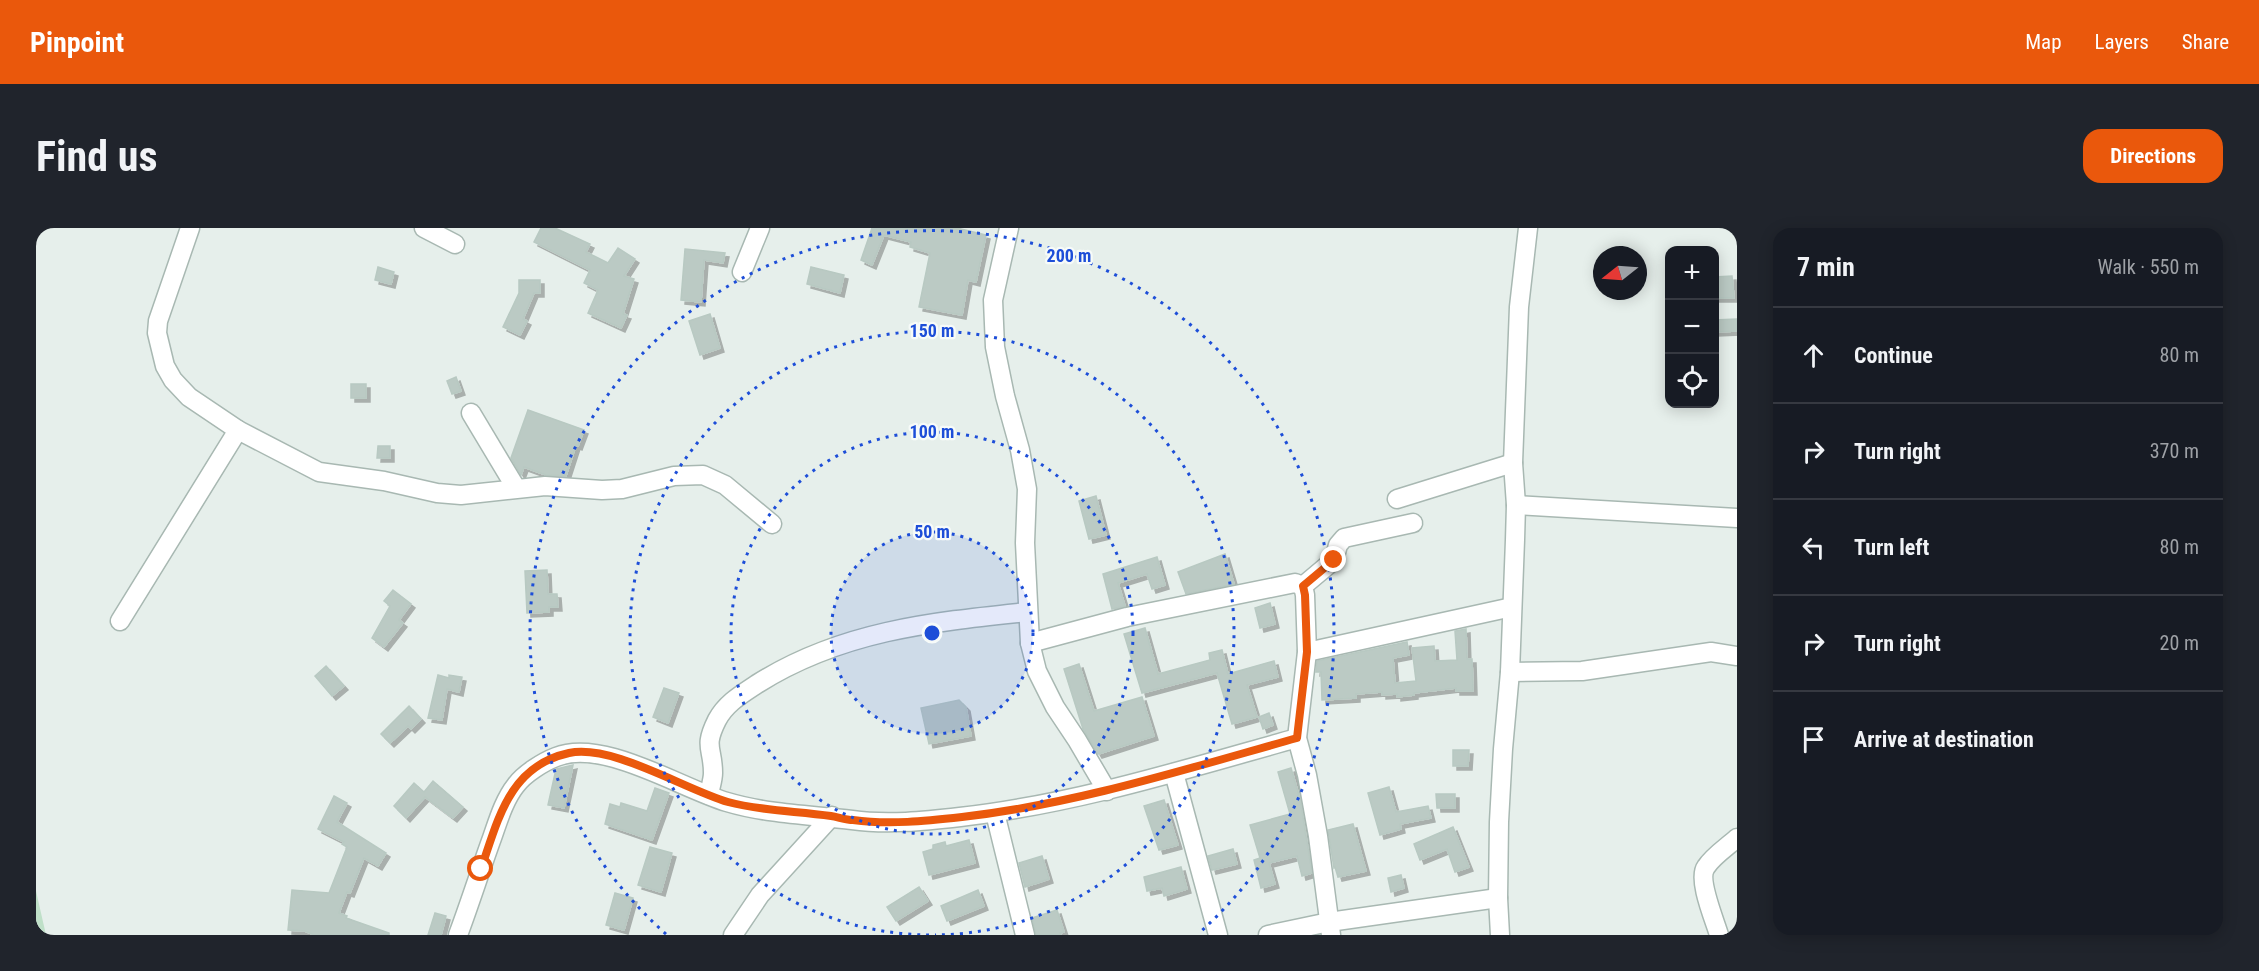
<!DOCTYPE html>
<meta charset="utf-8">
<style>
:root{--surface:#171b24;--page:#20242c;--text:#f1f3f6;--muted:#9ea1a6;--line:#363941;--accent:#ea580c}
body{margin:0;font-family:"Roboto Condensed",sans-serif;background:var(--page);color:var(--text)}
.controls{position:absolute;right:18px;top:18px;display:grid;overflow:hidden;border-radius:12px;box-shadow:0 3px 15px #0003}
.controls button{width:54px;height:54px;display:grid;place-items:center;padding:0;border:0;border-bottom:2px solid var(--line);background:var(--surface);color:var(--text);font:30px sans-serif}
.compass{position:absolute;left:1557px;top:18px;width:54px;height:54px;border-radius:50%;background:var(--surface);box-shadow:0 3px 15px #0003;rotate:253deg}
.stop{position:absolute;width:18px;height:18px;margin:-14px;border:4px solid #ea580c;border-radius:50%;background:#fff}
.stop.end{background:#ea580c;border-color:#fff;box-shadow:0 2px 6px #0008}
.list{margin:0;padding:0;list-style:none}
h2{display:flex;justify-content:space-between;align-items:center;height:78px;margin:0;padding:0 24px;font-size:26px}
h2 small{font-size:20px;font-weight:400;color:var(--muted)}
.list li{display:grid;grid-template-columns:39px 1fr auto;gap:18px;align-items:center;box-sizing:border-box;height:96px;padding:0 24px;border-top:2px solid var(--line)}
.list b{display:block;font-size:22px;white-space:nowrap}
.list em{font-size:20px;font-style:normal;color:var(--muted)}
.icon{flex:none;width:33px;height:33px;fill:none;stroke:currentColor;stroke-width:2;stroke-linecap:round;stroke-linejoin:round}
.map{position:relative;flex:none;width:1701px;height:707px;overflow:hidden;border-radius:18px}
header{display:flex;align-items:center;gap:36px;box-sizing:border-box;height:84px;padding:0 30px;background:var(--accent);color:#fff}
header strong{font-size:28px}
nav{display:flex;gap:33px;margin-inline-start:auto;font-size:21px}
.intro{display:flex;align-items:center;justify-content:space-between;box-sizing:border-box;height:144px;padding:0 36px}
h1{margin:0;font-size:42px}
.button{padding:15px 27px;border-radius:18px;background:var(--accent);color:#fff;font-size:21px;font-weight:700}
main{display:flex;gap:36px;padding:0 36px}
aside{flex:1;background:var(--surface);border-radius:18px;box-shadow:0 3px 15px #0003}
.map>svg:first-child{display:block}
.green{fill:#bfe0c8}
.building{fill:#bbcac4;stroke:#b8c9c2;stroke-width:1.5;filter:url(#shadow)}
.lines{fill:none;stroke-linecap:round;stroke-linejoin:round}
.minor-casing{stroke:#a8b8b2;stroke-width:21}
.minor{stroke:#fff;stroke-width:18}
.route{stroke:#ea580c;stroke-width:8}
.ring{fill:none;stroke:#1d4ed8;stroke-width:3;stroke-dasharray:3 6}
.centre{fill:#1d4ed8;stroke:#f7fbf9;stroke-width:3}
.ring-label{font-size:18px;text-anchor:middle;font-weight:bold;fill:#1d4ed8;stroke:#f7fbf9;stroke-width:4.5;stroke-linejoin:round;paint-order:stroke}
</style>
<header>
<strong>Pinpoint</strong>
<nav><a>Map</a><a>Layers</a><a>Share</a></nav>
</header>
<div class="intro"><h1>Find us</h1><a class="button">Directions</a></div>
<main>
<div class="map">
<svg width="1701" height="707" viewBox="0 0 1701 707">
<defs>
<filter id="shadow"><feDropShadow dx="4" dy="4" stdDeviation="0" flood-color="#0004"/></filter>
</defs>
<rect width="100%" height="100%" fill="#e6efeb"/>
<!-- green -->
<polygon class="green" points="0,663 10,707 0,707"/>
<!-- building -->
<g class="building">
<polygon points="505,0 519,0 554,16 550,24 572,35 582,20 599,31 588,48 598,51 587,86 591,87 585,100 552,85 562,62 548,55 554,42 498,14"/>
<polygon points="836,0 921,0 950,7 940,54 932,52 926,87 883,79 894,25 874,19 875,14 848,7 836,37 825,32"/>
<polygon points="649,21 689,25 687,35 668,32 665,74 645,72"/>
<polygon points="342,39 358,44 355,56 339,52"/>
<polygon points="775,39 808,47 804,65 771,56"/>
<polygon points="1696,48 1698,70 1679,70 1678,49"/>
<polygon points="483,52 504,52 504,65 498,65 487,91 491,93 484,107 467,99 483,65"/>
<polygon points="674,86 684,120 664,127 653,93"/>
<polygon points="1701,91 1701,103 1678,104 1678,92"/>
<polygon points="420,149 425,163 416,166 411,153"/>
<rect x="315" y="156" width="15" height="14"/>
<polygon points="492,182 548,202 542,218 540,217 530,248 510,247 488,239 485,247 475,230"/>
<polygon points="342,218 354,218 354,230 341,230"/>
<polygon points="1060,268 1070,307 1053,311 1043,273"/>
<polygon points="1189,326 1198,356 1150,366 1142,344"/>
<polygon points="1121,329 1129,357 1116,361 1111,346 1082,355 1089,378 1076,381 1067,346"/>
<polygon points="511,342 512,366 521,366 522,379 513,379 513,384 491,385 489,343"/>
<polygon points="357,362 375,376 363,392 367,395 348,419 336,410 354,378 348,373"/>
<polygon points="1234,375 1239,396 1224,400 1219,380"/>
<polygon points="1109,400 1122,446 1174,432 1173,425 1186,422 1192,446 1238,433 1242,449 1211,457 1221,489 1196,496 1181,445 1106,465 1088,406"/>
<polygon points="1430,401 1431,431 1436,431 1437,463 1420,463 1420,460 1378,465 1378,467 1361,469 1361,466 1346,467 1346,464 1320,466 1320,470 1286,472 1285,444 1280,444 1281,433 1371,414 1373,427 1357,430 1359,455 1380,453 1376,420 1398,418 1399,433 1421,432 1419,403"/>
<polygon points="1043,436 1058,483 1106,469 1118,508 1062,526 1047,501 1028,441"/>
<polygon points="290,438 308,458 296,468 279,448"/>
<polygon points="402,447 413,450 413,447 426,449 423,464 411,461 406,492 392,490"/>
<polygon points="628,460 643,465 632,495 617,489"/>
<polygon points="923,472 930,479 935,508 893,516 885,480"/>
<polygon points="373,478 385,491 375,501 372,498 354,515 345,506"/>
<polygon points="1233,485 1237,497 1227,501 1223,489"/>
<polygon points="1417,522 1433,522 1432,538 1417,538"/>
<polygon points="537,537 528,580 512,577 520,541"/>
<polygon points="1255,540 1264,571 1276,645 1266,648 1261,628 1233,635 1239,656 1225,660 1218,632 1224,630 1214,597 1254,586 1242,544"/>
<polygon points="397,553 427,579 417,590 389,569 370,590 358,578 378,555 388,564"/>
<polygon points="1353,559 1360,584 1392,578 1395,590 1364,596 1365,601 1344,607 1332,565"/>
<polygon points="619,560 633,565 616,612 569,596 574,576 584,579 585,575 611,583"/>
<polygon points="1400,566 1419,566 1419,580 1401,580"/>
<polygon points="298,568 311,575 301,594 350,625 342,638 328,630 314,665 311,664 303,685 311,688 310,690 353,705 353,707 278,707 269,703 252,702 256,662 293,665 311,619 306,616 308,614 282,601"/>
<polygon points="1128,572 1142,617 1123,622 1108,578"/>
<polygon points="1317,596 1330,643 1302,649 1299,639 1298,640 1292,602"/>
<polygon points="1417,599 1433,639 1419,644 1411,621 1384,632 1378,616"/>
<polygon points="933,612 939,635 893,647 887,624 897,621 897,617 909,614 910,618"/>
<polygon points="614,619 636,625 625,664 602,657"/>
<polygon points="1197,621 1201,636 1176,642 1172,628"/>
<polygon points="1006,628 1013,651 989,659 983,635"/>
<polygon points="1145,639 1151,661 1128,668 1126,660 1111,663 1108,649"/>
<polygon points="1365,647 1368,660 1355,664 1352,650"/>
<polygon points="883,659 892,673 860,693 851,679"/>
<polygon points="942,662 948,678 911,693 905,678"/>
<polygon points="579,665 597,670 588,702 570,697"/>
<polygon points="1021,682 1028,704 1024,705 1025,707 1000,707 996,690"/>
<polygon points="399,685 410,688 405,707 392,707"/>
</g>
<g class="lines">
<defs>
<g id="minor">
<polyline points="154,0 122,93 121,105 129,138 137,152 153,169 202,202 283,244 348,253 401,265 425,267 509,258 566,262 586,261 638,248 667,247 689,257 736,296"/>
<polyline points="388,0 419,16"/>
<polyline points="973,0 957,72 959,119 969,168 984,222 991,261 989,315 994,415 1001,443 1019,479 1041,512 1071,563"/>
<polyline points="706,44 724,0"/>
<polyline points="435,185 480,260"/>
<polyline points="1361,271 1477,235"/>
<polyline points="1480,277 1701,290"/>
<polyline points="1267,358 1269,367 1271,424 1261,510 1271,547 1282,608 1295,707"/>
<polyline points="1267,358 1298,332 1302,317 1308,310 1377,295"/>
<polyline points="84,393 202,202"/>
<polyline points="994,415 1091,389 1259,355 1267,358"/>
<polyline points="1271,424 1476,379"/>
<polyline points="1474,444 1546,443 1675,424 1701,428"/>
<polyline points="1138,545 1182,707"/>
<path d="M 673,567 C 674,560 677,552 677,545 C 677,519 667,520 681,492 C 690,475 706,466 721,456 C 805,403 895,394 991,384"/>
<polyline points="959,585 989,707"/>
<path d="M 422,707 C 434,675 444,643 456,610 C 462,593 468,572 480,557 C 488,546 507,534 520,529 C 567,510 644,560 691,574 C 731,586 775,587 816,592 C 851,597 889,593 924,589 C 1039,576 1150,541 1261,510"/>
<polyline points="697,707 724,667 796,588"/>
<polyline points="1232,707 1293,694 1462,670"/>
<polyline points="1464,707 1462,670 1463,594 1467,521 1474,444 1479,312 1480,277 1477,235 1483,79 1492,0"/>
<path d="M 1683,707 C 1679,693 1661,651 1670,639 C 1677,628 1691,619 1701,610"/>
</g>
</defs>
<!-- minor casing -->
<use href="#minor" class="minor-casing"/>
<!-- minor -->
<use href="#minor" class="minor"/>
</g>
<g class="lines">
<!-- route -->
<path class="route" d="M 445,641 C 462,592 473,538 533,525 C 577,516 648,561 692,574 C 725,583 760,583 795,588 C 802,589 810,592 817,592 C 853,597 890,593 926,589 C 1040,576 1150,541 1261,510 L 1271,424 L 1269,367 L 1267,358 L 1298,332"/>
</g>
<!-- distance rings -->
<circle cx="896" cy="405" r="101" fill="#1d4ed8" fill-opacity=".12"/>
<g class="ring">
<circle cx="896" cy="405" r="101"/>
<circle cx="896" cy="405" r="201"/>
<path d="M893 707A302 302 0 1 1 899 707"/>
<path d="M630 706A402 402 0 1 1 1162 706"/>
</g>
<circle cx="896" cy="405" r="9" class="centre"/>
<g class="ring-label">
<text x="1033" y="34">200 m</text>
<text x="896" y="109">150 m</text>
<text x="896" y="210">100 m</text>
<text x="896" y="310">50 m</text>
</g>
</svg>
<div class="controls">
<button>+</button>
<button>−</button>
<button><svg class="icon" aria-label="locate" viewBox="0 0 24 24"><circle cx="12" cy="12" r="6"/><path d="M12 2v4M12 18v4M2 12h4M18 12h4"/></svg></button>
</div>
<svg class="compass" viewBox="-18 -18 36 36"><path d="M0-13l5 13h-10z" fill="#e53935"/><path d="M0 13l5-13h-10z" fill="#9ea1a6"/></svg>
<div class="stop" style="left:445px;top:641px"></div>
<div class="stop end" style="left:1298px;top:332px"></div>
</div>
<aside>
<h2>7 min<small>Walk · 550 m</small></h2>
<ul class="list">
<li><svg class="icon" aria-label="ahead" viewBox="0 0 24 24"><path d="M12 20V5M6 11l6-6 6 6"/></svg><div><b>Continue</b></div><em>80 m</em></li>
<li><svg class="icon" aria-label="right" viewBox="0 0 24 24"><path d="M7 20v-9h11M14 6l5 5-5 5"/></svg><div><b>Turn right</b></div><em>370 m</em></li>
<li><svg class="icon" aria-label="left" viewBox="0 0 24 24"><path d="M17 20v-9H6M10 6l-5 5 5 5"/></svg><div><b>Turn left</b></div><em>80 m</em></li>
<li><svg class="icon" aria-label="right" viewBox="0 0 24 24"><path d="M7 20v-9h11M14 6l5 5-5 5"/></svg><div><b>Turn right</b></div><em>20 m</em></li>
<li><svg class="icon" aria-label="arrive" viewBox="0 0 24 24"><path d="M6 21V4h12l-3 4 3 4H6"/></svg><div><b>Arrive at destination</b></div></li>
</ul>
</aside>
</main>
